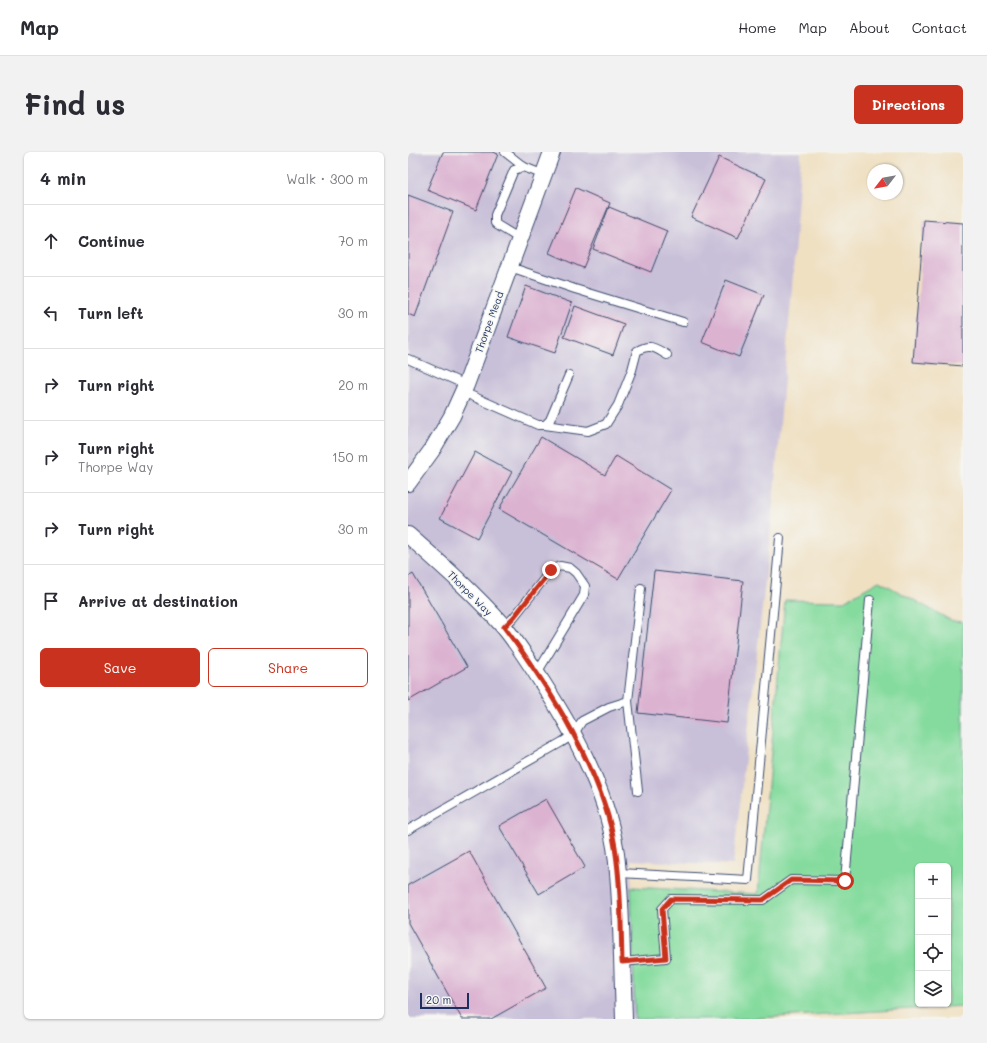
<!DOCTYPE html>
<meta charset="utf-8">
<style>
:root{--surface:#fff;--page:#f2f2f3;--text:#2b2b33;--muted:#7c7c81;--line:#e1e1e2;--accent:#c8321e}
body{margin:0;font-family:Mali,sans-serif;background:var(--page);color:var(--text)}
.controls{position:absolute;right:12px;bottom:12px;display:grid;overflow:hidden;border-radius:6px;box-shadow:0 1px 3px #0004}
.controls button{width:36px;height:36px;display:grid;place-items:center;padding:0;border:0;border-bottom:1px solid var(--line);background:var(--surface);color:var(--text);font:20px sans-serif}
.compass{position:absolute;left:459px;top:12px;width:36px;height:36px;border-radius:50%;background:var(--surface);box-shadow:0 1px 3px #0004;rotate:239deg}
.scale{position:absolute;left:12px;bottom:10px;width:49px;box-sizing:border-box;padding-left:4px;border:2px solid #1b2f5e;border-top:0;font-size:11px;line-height:14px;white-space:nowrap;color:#1b2f5e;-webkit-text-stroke:3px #f6f6f2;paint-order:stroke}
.stop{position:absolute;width:12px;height:12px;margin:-9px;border:3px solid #c8321e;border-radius:50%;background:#fff}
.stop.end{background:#c8321e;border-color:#fff;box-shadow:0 1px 4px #0008}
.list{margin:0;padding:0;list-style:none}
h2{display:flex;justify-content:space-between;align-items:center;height:52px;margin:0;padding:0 16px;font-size:17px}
h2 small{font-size:13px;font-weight:400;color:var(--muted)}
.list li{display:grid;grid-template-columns:26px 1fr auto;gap:12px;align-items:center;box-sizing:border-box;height:72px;padding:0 16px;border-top:1px solid var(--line)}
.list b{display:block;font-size:15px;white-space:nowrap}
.list p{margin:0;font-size:13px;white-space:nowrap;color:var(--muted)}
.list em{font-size:13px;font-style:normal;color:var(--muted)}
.actions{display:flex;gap:8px;padding:12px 16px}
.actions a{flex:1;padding:9px 0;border:1px solid var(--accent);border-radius:6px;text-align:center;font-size:14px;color:var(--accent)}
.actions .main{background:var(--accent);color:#fff}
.icon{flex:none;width:22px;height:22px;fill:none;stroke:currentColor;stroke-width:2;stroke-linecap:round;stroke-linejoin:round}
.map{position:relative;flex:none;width:555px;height:867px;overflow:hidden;border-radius:6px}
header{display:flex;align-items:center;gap:24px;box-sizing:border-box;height:56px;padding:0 20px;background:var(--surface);border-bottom:1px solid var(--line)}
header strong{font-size:19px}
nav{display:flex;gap:22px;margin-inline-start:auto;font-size:14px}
.intro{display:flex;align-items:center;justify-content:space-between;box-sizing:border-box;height:96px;padding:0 24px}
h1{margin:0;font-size:28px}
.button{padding:10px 18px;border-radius:6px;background:var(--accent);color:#fff;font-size:14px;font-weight:700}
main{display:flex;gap:24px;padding:0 24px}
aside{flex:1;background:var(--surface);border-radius:6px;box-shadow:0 1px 3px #0004}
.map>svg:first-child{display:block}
.industrial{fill:#c8bfd8}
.green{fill:#85db9e;stroke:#50857e;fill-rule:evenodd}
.building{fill:#dbb3d1}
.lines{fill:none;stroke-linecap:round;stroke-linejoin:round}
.lane-casing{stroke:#3b4a6d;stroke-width:10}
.street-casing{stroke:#3b4a6d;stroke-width:18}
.lane{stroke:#fff;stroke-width:8}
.street{stroke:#fff;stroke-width:16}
.route{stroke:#c8321e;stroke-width:5}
.labels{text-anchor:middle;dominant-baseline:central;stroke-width:3;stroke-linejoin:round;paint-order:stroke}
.street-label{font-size:10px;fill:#1b2f5e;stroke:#f6f6f2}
</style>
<header>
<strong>Map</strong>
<nav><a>Home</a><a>Map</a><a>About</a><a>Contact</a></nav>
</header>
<div class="intro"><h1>Find us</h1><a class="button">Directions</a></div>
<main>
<aside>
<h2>4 min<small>Walk · 300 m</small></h2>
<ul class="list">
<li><svg class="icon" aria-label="ahead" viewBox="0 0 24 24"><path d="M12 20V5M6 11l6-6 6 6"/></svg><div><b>Continue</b></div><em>70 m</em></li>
<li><svg class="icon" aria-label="left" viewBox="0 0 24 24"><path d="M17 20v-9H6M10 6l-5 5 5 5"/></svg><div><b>Turn left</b></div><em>30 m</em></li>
<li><svg class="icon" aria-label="right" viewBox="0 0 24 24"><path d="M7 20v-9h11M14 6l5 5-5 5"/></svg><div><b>Turn right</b></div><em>20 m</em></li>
<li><svg class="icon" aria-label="right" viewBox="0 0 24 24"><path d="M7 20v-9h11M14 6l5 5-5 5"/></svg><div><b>Turn right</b><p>Thorpe Way</p></div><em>150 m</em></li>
<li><svg class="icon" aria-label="right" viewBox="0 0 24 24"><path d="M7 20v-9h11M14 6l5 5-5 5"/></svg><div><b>Turn right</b></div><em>30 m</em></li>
<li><svg class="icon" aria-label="arrive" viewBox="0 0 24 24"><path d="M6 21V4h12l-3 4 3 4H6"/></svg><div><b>Arrive at destination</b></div></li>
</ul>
<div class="actions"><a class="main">Save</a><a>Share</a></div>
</aside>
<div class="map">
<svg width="555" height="867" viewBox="0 0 555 867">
<rect width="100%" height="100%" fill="#f6f6f2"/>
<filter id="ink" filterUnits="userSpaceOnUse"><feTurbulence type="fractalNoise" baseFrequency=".025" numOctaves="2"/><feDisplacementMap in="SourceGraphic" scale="8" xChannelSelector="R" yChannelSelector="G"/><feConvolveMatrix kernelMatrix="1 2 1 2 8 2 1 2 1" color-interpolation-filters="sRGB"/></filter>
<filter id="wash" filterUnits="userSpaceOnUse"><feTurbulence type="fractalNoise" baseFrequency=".012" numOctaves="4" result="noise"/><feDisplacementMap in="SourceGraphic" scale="16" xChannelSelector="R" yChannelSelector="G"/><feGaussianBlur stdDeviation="0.9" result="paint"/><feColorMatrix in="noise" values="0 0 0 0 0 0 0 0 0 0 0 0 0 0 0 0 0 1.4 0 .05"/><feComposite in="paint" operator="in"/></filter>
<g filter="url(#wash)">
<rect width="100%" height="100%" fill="#efe0c2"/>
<!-- industrial -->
<polygon class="industrial" points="0,0 393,0 384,136 362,386 325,713 223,708 227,867 0,867"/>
<!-- green -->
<path class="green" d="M 471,429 L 544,469 L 555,470 L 555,854 L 334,867 L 227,867 L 223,735 L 350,742 L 377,448 L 436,449 ZM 510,714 L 540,714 L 540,852 L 510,852 Z"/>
<g id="blocks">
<!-- building -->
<g class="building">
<polygon points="35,0 84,0 90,2 68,58 19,38"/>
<polygon points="311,5 358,27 330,86 283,65"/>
<polygon points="168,36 202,51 175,116 141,101"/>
<polygon points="0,43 45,60 7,165 0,162"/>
<polygon points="201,55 259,79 243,120 185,97"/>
<polygon points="516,68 555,71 555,214 505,210"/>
<polygon points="318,128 356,143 331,205 294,190"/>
<polygon points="118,134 164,151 147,201 100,185"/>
<polygon points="167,154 216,172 205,203 156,185"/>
<polygon points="133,285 197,323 208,304 263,338 210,427 91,357"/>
<polygon points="67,300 104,320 69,386 32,366"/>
<polygon points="246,419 335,429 319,571 230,561"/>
<polygon points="5,422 59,515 0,549 0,425"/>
<polygon points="138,647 177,715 131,742 91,674"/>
<polygon points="61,699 138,836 83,867 54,867 0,771 0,733"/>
</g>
</g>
</g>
<g filter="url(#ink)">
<use href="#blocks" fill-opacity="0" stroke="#3b4a6d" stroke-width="1"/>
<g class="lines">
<defs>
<g id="lane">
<polyline points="97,0 116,15"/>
<polyline points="112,87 89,73 87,71 87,63 106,18 116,15 136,23"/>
<polyline points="102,115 167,137 275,170"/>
<polyline points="0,207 58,233"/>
<polyline points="55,240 130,273 137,273 142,268 161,223"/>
<path d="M 137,273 L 180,279 L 198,272 L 210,253 L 224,218 L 229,199 C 242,191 247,196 259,203"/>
<polyline points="96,475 106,465 143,418 152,414 162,416 168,421 177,434 176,443 129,521"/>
<polyline points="220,549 230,639"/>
<polyline points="0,678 154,590 165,583 174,569 201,555 220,549 233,436"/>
<polyline points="211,721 340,728 372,386"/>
<polyline points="214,810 258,806 254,757 263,747 355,748 383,728 437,729 462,448"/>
</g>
<g id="street">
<polyline points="0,331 24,298 44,264 58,233 144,0"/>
<path d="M 0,383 C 33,412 67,442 96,475 C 110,492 122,511 134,530 C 166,580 197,636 207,695 C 211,721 212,747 213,773 C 214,804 215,836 216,867"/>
</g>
</defs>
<!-- lane casing -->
<use href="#lane" class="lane-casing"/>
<!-- street casing -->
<use href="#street" class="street-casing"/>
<!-- lane -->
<use href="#lane" class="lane"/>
<!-- street -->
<use href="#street" class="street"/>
</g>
</g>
<g class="lines" filter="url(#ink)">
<!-- route -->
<path class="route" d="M 143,418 L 106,465 L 96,475 C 142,536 195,620 207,695 C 213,733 213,772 214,810 L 258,806 L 254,757 L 263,747 L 355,748 L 383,728 L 437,729"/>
</g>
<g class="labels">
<!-- street labels -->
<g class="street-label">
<text transform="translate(81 170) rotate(-70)">Thorpe Mead</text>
<text transform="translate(62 441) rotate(45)">Thorpe Way</text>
</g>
</g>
</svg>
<div class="controls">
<button>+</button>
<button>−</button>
<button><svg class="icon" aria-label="locate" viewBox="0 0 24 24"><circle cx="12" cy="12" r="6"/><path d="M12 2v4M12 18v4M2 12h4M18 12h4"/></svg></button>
<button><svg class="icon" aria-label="layers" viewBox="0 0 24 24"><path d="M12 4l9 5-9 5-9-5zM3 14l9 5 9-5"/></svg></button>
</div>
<svg class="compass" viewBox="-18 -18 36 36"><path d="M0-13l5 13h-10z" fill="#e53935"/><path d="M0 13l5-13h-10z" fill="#7c7c81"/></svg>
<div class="scale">20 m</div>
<div class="stop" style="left:437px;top:729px"></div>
<div class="stop end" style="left:143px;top:418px"></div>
</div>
</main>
